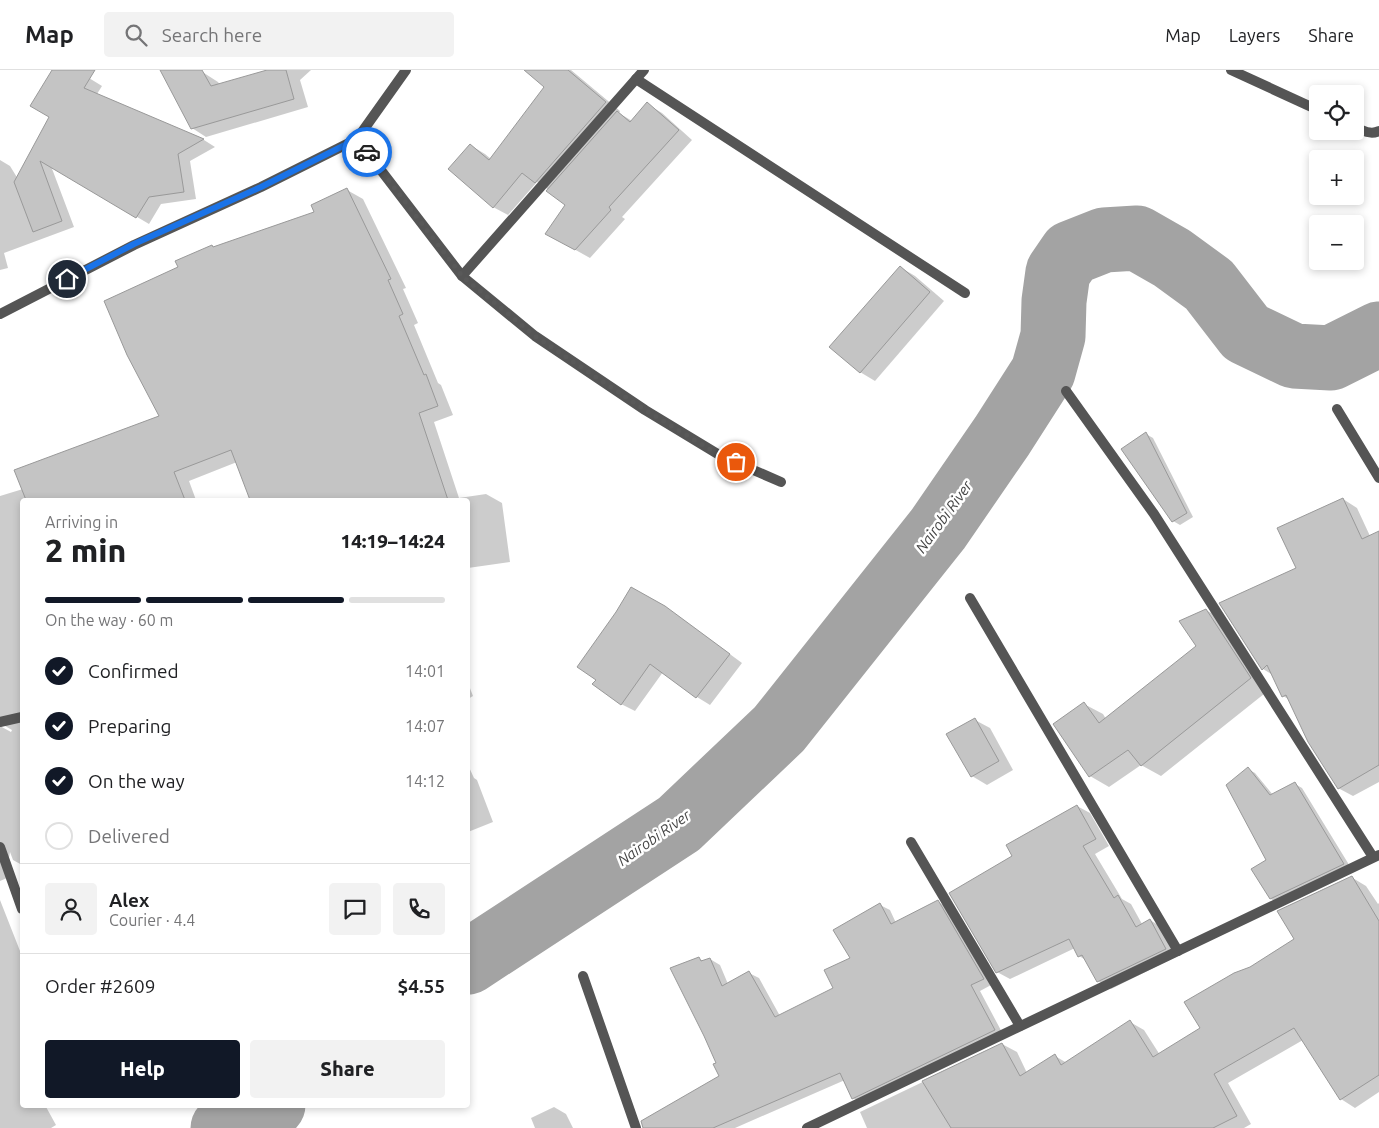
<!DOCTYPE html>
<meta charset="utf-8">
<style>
:root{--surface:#fff;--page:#f2f2f2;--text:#202124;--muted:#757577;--line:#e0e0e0;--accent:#111827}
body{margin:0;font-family:Ubuntu,sans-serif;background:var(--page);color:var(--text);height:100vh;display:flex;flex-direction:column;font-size:19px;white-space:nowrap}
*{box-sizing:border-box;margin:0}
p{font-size:16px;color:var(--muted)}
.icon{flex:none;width:28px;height:28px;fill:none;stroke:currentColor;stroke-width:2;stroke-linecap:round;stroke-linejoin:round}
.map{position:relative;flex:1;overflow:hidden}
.drawer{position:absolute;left:20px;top:428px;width:450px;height:610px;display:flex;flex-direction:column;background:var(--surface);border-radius:5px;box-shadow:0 2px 8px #0003}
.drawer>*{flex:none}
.fabs{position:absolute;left:1309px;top:15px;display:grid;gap:10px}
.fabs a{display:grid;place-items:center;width:55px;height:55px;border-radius:5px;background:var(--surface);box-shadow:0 2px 8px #0003;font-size:25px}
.pin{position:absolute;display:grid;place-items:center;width:42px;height:42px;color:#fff;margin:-21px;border:2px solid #fff;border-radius:50%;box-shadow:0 1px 5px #0007}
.courier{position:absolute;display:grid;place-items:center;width:50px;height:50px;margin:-25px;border:4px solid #1a73e8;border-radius:50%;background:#fff;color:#222;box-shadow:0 1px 6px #0007}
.summary em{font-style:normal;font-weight:800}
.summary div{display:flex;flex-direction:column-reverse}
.summary{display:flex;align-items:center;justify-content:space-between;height:85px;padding:0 25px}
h1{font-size:32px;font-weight:800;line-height:38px}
.bar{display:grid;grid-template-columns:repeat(4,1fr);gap:8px 5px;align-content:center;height:60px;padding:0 25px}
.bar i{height:6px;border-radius:4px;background:var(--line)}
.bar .current{background:var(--accent)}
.bar p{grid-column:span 4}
.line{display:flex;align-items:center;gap:12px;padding:0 25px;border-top:1px solid var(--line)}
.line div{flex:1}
.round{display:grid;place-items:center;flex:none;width:52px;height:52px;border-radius:5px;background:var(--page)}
ol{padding:0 25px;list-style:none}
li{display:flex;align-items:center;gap:15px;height:55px}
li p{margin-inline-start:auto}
li .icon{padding:5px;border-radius:50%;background:var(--accent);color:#fff;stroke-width:4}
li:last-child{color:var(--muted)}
li i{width:28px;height:28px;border:2px solid var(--line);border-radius:50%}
.cta{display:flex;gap:10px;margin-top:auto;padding:10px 25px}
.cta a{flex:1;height:58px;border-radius:5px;background:var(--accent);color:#fff;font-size:20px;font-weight:800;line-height:58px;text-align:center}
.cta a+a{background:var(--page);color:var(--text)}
header{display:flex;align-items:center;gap:30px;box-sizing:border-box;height:70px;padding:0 25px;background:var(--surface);border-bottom:1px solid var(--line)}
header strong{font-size:24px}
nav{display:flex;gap:28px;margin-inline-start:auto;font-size:18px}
.search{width:350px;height:45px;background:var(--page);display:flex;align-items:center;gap:12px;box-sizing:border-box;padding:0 18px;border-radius:5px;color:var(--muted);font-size:19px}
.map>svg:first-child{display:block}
.shadow{fill:#0003}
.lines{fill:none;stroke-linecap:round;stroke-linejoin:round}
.river{stroke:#a3a3a3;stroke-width:65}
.building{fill:#c4c4c4;stroke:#999}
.minor{stroke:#555;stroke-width:10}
.tertiary{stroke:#555;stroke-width:10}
.done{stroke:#595959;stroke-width:5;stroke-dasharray:0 9}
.route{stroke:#1a73e8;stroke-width:6}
.labels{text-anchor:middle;stroke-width:5;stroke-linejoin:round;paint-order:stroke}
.water-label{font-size:15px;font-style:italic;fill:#444;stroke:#fff}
</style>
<header>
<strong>Map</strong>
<div class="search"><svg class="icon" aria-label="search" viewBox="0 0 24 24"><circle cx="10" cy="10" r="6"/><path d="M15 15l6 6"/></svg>Search here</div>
<nav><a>Map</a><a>Layers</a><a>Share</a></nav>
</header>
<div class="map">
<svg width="1379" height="1058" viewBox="0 0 1379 1058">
<rect width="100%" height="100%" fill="#fff"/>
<g class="shadow">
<path d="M53,0H76L102,16L97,24L204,70L215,77L190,91L196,129L161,134L149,154L51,96L74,157L4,183L8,198L0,200V90L10,96L18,109L50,47Z"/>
<path d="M272,0H311L300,10L308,37L206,67L192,58L204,3L218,12L220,15Z"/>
<path d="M526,0H571L620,41L619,43L632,51L647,34L662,43L692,70L622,147L625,149L590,188L547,164L567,135L549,120L537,112L508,145L493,137L470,75L485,84L491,89L546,17Z"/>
<path d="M347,120L363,129L406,218L403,219L418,253L414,255L438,313L441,315L453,345L434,352L459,428L486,424L502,433L510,492L468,498V430H251L237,392L189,411L196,430H22V795L13,790L10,782L9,788L14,805L0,811V656L11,662L12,660L0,653V426L23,419L160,347L179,197L212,176L215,178L316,142Z"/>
<path d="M900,197L915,206L944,231L875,311L860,302Z"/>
<path d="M1146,364L1153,368L1193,447L1180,455L1173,451Z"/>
<path d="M1343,429L1357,438L1370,466L1379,462V712L1353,726L1338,718L1290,630L1283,626L1273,605L1263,599L1298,499Z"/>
<path d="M631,518L678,546L742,593L710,635L697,627L663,602L635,641L621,634L597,609L617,543Z"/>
<path d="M1206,540L1225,551L1269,620L1161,706L1141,695L1109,717L1090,706L1084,634L1103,644L1106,649L1198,576Z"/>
<path d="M468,613L473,626L468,629Z"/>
<path d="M975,650L990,658L1013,700L987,715L972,706Z"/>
<path d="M468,695L474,708L477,710L493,752L468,762Z"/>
<path d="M1248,699L1255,703L1273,725L1295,714L1302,718L1351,798L1278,833L1271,829L1267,791Z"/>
<path d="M1077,736L1090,743L1109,776L1095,784L1122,829L1131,834L1142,854L1150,850L1163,858L1178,886L1111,919L1098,911L1086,890L1079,886L1075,878L1010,909L997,902L1014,787Z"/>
<path d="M1351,807L1366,816L1378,834L1379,833V1022L1355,1038L1341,1029L1303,970L1228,1013L1251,1054L1244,1058H867L860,1042L1002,974L1017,982L1027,1003L1055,986L1067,993L1130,952L1144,960L1160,985L1202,958L1250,898L1295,869Z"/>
<path d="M0,830L22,886V1035H45L56,1055L51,1058H0Z"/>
<path d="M938,832L947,837L993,914L980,921L1004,966L863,1034L853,1028L845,1010L735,1058H647L720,1006L699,889L704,891L710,889L720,895L728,914L749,903L759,908L780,946L835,918L880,835L890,840L896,853Z"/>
<path d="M554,1037L566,1044L573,1058H535L531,1048Z"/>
</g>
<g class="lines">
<g class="river">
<path d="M468,892L679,754L779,659L938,459L1002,366L1043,302L1053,266L1054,231L1058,202L1071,183L1104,170L1137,168L1172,188L1209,215L1246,263L1294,286L1331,288L1379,264"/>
<path d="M223,1058L273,1035"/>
</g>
</g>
<g class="building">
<path d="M52,0H95L84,18L204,69L178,84L184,122L149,127L136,148L40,91L62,151L33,162L14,112L49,47L30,36Z"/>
<path d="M160,0H202L211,16L267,0H286L294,29L191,59Z"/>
<path d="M524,0H568L606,32L535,113L522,103L493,138L448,99L470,74L489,90L544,17Z"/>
<path d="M647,32L679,60L609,137L611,140L575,180L545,164L565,135L546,121L617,41L630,52Z"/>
<path d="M347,118L391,209L388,210L403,244L399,246L424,305L426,304L438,336L419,343L448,430H250L231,380L174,402L185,430H26L14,400L159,346L127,285L104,231L178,197L175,191L212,175L213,177L314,142L311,135Z"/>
<path d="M900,196L930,222L860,303L829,277Z"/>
<path d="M1146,362L1187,443L1172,452L1121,379Z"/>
<path d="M1343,428L1362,469L1379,461V695L1338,719L1308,672L1286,625L1282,627L1267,595L1262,600L1219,533L1296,498L1277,458Z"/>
<path d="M631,517L665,536L730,584L696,628L650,594L621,635L592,614L596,610L577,597L616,542Z"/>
<path d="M1206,539L1251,608L1141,696L1128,680L1089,707L1053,654L1084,632L1099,653L1196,576L1179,551Z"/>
<path d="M975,648L999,691L971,707L946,664Z"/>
<path d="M1248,697L1270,725L1295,712L1344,794L1270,829L1251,799L1266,790L1226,715Z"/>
<path d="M1077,735L1096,769L1083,776L1114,828L1118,825L1136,857L1150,849L1166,879L1097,912L1082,885L1078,887L1069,869L996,903L949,823L1012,786L1006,775Z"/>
<path d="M1352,806L1379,851V1005L1340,1030L1294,958L1214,1004L1237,1046L1213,1058H951L922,1011L1002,973L1020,1006L1055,984L1061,995L1130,950L1153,987L1200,958L1184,932L1234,903L1250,897L1294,869L1277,841Z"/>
<path d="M938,830L984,909L971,915L995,960L852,1029L840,1003L713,1058H643L641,1051L719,1006L713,994L716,993L704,966L670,898L699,887L701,891L710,888L722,916L749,901L775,947L833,918L824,900L850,888L833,860L880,833L891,854Z"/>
</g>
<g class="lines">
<g class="minor">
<path d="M1231,0L1318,40"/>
<path d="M636,9L965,223"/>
<path d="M1355,57C1363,61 1371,65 1379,61"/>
<path d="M357,69L462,206L535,266L645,340L721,386L781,412"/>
<path d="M462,206L644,0"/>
<path d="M1066,321L1154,444L1373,787"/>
<path d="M1337,339L1379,408"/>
<path d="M970,528L1178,881"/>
<path d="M0,652L22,647"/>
<path d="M911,772L1020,956"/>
<path d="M0,777L22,839"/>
<path d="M583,906L636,1058"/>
<path d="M807,1058L1379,785"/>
</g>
<path class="tertiary" d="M0,244L134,175L261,117L357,69L406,0"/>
</g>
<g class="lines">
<path class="done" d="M367,82L462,206L535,266L645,340L721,386L736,392"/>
<path class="route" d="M67,209L134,174L261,117L357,69L367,82"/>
</g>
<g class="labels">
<g class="water-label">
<text transform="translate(944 447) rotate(-54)" y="5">Nairobi River</text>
<text transform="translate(654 768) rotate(-35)" y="5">Nairobi River</text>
</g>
</g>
</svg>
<div class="fabs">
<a><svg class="icon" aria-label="locate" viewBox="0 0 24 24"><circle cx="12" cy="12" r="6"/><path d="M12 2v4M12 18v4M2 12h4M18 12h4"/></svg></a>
<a>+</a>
<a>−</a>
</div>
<div class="pin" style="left:736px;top:392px;background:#ea580c"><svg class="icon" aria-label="bag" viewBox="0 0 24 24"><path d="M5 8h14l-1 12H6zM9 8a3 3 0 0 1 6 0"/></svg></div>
<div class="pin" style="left:67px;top:209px;background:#1f2937"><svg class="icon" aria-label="home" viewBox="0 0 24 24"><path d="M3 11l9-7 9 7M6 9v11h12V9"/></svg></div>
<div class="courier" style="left:367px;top:82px"><svg class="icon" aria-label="car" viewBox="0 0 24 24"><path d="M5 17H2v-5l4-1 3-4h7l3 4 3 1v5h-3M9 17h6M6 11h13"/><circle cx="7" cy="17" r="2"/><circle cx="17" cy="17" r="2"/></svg></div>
<section class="drawer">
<div class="summary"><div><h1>2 min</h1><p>Arriving in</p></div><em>14:19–14:24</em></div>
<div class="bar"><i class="current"></i><i class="current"></i><i class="current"></i><i></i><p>On the way · 60 m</p></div>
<ol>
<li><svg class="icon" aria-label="check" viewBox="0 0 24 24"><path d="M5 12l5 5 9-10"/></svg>Confirmed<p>14:01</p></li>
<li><svg class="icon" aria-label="check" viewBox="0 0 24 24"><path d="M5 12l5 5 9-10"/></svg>Preparing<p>14:07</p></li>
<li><svg class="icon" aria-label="check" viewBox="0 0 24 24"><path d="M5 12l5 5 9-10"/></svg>On the way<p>14:12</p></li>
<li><i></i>Delivered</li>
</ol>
<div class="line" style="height:90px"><a class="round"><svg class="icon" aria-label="person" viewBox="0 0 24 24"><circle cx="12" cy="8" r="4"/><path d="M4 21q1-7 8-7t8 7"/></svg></a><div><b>Alex</b><p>Courier · 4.4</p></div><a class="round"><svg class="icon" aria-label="chat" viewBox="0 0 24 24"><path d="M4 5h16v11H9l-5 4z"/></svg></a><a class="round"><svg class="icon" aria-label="phone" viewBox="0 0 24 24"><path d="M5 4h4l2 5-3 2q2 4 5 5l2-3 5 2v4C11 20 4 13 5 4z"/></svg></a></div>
<div class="line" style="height:65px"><div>Order #2609</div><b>$4.55</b></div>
<div class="cta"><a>Help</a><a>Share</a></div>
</section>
</div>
